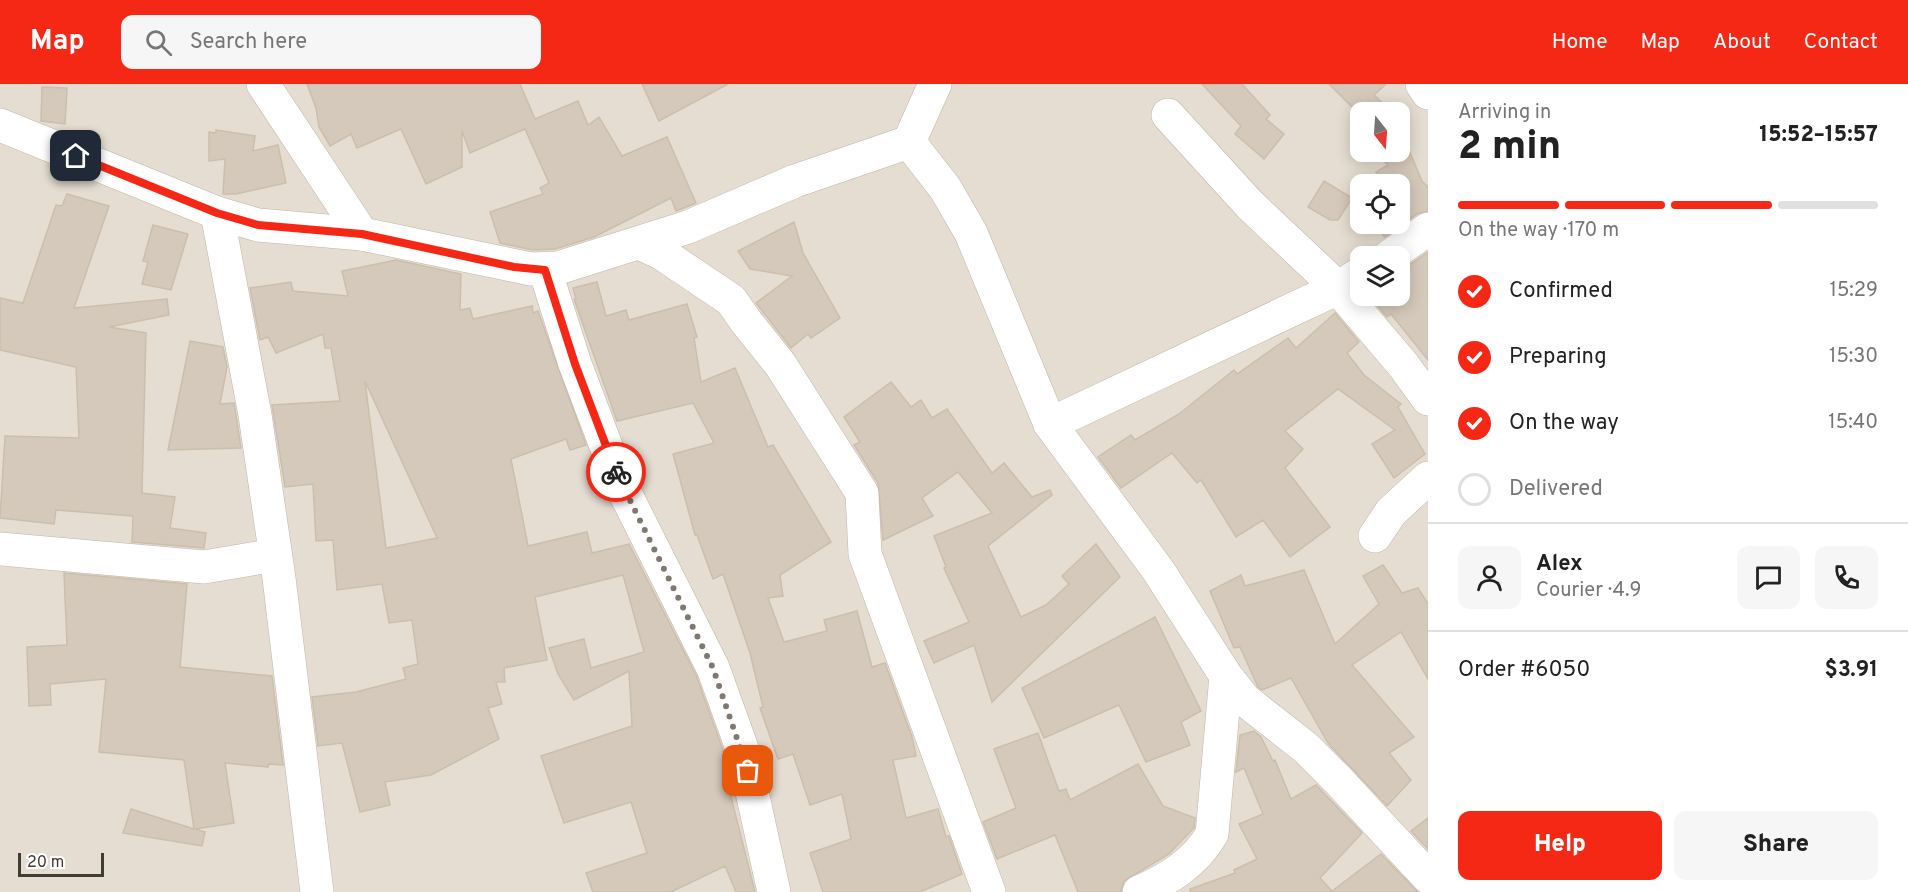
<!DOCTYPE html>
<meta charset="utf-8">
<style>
:root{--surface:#fff;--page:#f6f6f6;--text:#222;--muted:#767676;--line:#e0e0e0;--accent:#f52815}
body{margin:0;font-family:Overpass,sans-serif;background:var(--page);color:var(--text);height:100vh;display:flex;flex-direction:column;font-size:22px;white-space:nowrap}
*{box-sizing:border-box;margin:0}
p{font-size:20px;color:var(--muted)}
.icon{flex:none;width:33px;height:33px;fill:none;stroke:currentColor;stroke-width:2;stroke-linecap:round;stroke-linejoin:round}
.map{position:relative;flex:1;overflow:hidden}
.side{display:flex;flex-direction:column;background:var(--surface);width:480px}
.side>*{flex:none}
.needle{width:39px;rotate:163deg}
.controls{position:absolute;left:1350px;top:18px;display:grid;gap:12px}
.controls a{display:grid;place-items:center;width:60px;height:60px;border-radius:12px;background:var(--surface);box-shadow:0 3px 15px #0003;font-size:30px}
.scale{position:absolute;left:18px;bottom:15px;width:86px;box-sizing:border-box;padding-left:6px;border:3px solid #423b33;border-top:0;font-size:16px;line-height:21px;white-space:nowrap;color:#423b33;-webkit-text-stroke:4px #fff;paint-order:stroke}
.pin{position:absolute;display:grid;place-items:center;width:51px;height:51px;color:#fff;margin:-26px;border-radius:12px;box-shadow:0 3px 9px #0006}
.courier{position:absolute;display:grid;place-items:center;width:60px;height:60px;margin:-30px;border:4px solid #f52815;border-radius:50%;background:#fff;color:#222;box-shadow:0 2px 8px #0007}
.headline em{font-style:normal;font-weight:800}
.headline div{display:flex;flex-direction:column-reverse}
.headline{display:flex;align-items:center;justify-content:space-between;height:102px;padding:0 30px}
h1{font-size:39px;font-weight:800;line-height:45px}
.bar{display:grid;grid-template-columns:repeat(4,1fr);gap:9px 6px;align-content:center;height:72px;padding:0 30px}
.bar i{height:8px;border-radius:4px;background:var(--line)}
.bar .on{background:var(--accent)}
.bar p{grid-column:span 4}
.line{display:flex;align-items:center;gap:15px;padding:0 30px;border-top:2px solid var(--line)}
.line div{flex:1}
.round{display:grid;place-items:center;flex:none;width:63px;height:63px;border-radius:12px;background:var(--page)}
ol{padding:0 30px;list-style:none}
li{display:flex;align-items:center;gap:18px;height:66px}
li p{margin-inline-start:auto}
li .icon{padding:6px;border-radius:50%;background:var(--accent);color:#fff;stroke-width:4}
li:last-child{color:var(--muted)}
li i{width:33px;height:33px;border:3px solid var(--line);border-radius:50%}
.cta{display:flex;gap:12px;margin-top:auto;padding:12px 30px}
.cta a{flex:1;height:69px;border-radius:12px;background:var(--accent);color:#fff;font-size:24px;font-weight:800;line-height:69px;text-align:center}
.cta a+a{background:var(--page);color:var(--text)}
header{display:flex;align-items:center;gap:36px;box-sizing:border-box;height:84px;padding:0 30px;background:var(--accent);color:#fff}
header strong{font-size:28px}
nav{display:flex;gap:33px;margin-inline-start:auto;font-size:21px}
.search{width:420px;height:54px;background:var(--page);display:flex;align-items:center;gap:15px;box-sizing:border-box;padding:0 21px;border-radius:12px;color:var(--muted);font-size:22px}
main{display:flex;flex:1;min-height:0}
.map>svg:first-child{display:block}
.residential{fill:#e5ddd1;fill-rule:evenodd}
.building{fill:#d5c9bb;stroke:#cdbeac;stroke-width:1.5;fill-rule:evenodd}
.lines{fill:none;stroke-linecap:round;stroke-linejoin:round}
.minor-casing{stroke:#bfb5a9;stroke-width:34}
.minor{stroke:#fff;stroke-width:33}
.done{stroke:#7f7970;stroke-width:6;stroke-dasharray:0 10.8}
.route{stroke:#f52815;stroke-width:8}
</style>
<header>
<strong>Map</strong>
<div class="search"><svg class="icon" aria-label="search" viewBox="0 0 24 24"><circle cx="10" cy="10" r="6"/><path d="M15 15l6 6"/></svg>Search here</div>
<nav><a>Home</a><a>Map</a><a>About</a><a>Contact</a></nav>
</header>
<main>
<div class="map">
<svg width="1428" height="808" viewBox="0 0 1428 808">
<rect width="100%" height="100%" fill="#f1ebe2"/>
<path class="residential" d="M0,0H1428V808H0ZM1360,28H1400V68H1360ZM1360,100H1400V140H1360ZM1360,172H1400V212H1360Z"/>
<g class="building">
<path d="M307,0H520L535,35L578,17L588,41L599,33L622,72L667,53L696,119L676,127L671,114L594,153L555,165L533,166L500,159L490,128L543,110L540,104L549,99L525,45L470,69L462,47V83L426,100L401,45L357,64L351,50L330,62L319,43L316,24Z"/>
<path d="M642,0H728L659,37Z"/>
<path d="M1202,0H1242L1270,31L1266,35L1284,50L1264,75L1235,50L1241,42Z"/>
<path d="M1329,0H1386L1374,11L1392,28H1360V31Z"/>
<path d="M42,3L67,4L65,40L41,37Z"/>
<path d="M1400,45L1422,97L1428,103V127L1417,130L1385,153L1381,149L1393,140H1400V100H1388L1376,88L1388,81L1374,68H1400Z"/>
<path d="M216,46L255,52L253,67L278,61L286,99L236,110H223L225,75L209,77V48L216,49Z"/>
<path d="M1324,97L1352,114L1338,136H1330L1308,123Z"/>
<path d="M67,110L109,122L74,224L167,215L169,231L109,243L146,249L142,409L175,413L170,444L206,449L204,464L132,458L133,432L56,426L54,440L0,434L5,352L79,354L76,283L0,266V214L23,219L56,121L62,122Z"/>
<path d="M794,138L803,169L840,234L811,254L808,250L791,264L756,219L792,192L750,185L738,167Z"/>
<path d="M153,141L188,150L171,206L142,200L148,178L143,177Z"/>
<path d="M1428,168V276L1391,230L1387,233L1373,216L1376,212H1400V193L1408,182Z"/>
<path d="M396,176L461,190L460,226L470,224L473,235L532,222L533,229L538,227L586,361L570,366L566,355L511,375L528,462L587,448L592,469L629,460L696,591L725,672L730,696L727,697L755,808H736L725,782L671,808H593L586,789L647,769L631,718L564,739L541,672L632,642L629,587L574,616L558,590L549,564L584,555L591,584L644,568L623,491L535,513L547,576L504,584L505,598H496L502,620L488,624L499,655L431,691L385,698L390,721L360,728L342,659L318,662L312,613L356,608L406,595L403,584L418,580L412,536L389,539L382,500L337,506L333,456L316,457L313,400L285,403L272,321L340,317L331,264H325L323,250L276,269L268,253L260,256L250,204L291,198L293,207L348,212L342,187ZM365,297L437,454L386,464Z"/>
<path d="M597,198L606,232L626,226L629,236L687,220L697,253L694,254L701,298L735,284L768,363L773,361L831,458L780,491L783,512L768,514L784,558L827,547L824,536L857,527L872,583L885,579L912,653L916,672L893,676L906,734L938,725L946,753L949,752L962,790L920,808H823L810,769L851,755L842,710L810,721L793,670L778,675L760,624L763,623L750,569L723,490L713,495L697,451H695L673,370L714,359L693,319L617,337L574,215H576L573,204Z"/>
<path d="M1335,229L1359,258L1347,269L1364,291L1401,320L1398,323L1425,370L1394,394L1372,360L1395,346L1338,305L1285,347L1303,365L1285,384L1330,443L1290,473L1263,436L1236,453L1201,396L1197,399L1172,369L1121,404L1098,373L1131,351L1135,356L1179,330L1234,286L1237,290L1288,254L1296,264Z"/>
<path d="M190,257L223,263L227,283L220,320L234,319L241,364L168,366Z"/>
<path d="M891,298L911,323L921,316L932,334L947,325L992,389L1004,379L1032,413L1050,406L1052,411L988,462L1021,533L1046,521L1069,500L1062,492L1096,460L1120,493L992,618L974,561L934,579L924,557L969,538L944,484L946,483L934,452L992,429L958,388L922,414L933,432L883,456L878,399L854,361L860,358L844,333Z"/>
<path d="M1383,481L1402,509L1418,504L1428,520V595L1401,548L1352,581L1414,653L1389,669L1411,696L1387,722L1328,659L1291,594L1262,606L1258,603L1240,563L1234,564L1210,507L1241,491L1245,502L1304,486L1335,560L1379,520L1363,492Z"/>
<path d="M64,489L187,500L180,583L272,592L283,681L269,680L268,683L225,679L234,739L195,745L205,748L202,762L123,749L131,725L194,745L184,676L99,668L106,595L50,600L51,621L29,622L27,563L67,561Z"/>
<path d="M1155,533L1201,627L1181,638L1190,661L1146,678L1119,621L1044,654L1022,604Z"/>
<path d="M1254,647L1261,653L1273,677L1275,676L1291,715L1316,701L1362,749L1320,794L1332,807L1381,770L1418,808H1190V805L1235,789L1234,786L1257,775L1239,740L1263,730L1244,684L1236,688L1240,651Z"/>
<path d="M1038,649L1059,707L1066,705L1070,716L1138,680L1163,722L1195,734L1194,744L1169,770L1124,797L1121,808H1078L1055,751L997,775L983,738L1016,724L994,665Z"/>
<path d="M1428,734V765L1411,747Z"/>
</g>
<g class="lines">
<g class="minor-casing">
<g id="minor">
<path d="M263,0L362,150"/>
<path d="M1422,0L1428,9"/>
<path d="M1168,31L1250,121L1338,204L1404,282L1428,315"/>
<path d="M0,41L217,129L258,141L362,150L531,185L558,184L688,143L795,97L909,58L935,0"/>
<path d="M909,58L945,104L971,149L1050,340L1158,486L1226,592L1245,616L1306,664L1338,696L1428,793"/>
<path d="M217,129L255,331L279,494L317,808"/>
<path d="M639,159L661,169L731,216L747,239L780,280L862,409L865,470L989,808"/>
<path d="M1390,172L1428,145"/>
<path d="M545,186L575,280L620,399L713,584L743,667L774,808"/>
<path d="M1050,340L1338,204L1360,190"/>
<path d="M1375,452L1391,428L1428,394"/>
<path d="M0,465L204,483L275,471"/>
<path d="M1139,808C1169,795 1195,779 1212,750L1226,592"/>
</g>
</g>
<use href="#minor" class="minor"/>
</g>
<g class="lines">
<path class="done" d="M616,388L713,584L748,687"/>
<path class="route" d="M76,72L217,129L258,141L362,150L514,183L545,186L575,280L616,388"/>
</g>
</svg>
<div class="controls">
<a><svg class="needle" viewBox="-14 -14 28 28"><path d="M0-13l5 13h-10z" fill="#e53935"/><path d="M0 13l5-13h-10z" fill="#767676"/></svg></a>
<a><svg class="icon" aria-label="locate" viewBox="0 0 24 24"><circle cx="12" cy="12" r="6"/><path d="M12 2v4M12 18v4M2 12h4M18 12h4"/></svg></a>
<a><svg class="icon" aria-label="layers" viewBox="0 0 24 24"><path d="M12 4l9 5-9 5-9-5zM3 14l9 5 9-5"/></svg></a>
</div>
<div class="scale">20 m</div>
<div class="pin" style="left:748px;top:687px;background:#ea580c"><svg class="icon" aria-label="bag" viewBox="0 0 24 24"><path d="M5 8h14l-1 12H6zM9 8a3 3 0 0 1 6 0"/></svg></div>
<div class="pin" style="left:76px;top:72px;background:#1f2937"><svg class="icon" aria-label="home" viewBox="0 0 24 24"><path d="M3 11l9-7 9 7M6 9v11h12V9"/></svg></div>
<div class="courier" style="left:616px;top:388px"><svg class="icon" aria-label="bike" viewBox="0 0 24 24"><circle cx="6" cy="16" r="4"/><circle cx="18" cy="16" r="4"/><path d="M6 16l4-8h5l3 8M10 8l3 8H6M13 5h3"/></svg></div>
</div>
<section class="side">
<div class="headline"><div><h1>2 min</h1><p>Arriving in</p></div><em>15:52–15:57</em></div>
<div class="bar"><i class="on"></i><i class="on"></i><i class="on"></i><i></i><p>On the way · 170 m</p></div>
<ol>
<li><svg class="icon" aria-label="check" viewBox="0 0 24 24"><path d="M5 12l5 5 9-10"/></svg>Confirmed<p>15:29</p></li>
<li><svg class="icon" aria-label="check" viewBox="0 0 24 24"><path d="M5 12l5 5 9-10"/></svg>Preparing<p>15:30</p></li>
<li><svg class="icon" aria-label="check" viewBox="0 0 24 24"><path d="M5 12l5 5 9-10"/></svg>On the way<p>15:40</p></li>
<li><i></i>Delivered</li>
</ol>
<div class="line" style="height:108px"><a class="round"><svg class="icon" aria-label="person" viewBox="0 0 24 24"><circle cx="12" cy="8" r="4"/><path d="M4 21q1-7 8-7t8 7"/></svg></a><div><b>Alex</b><p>Courier · 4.9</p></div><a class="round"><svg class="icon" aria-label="chat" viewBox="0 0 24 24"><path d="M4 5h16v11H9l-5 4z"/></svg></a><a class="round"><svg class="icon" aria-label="phone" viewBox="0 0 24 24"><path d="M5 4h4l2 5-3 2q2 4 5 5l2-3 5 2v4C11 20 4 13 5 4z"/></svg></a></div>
<div class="line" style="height:78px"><div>Order #6050</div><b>$3.91</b></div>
<div class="cta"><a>Help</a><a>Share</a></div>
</section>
</main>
